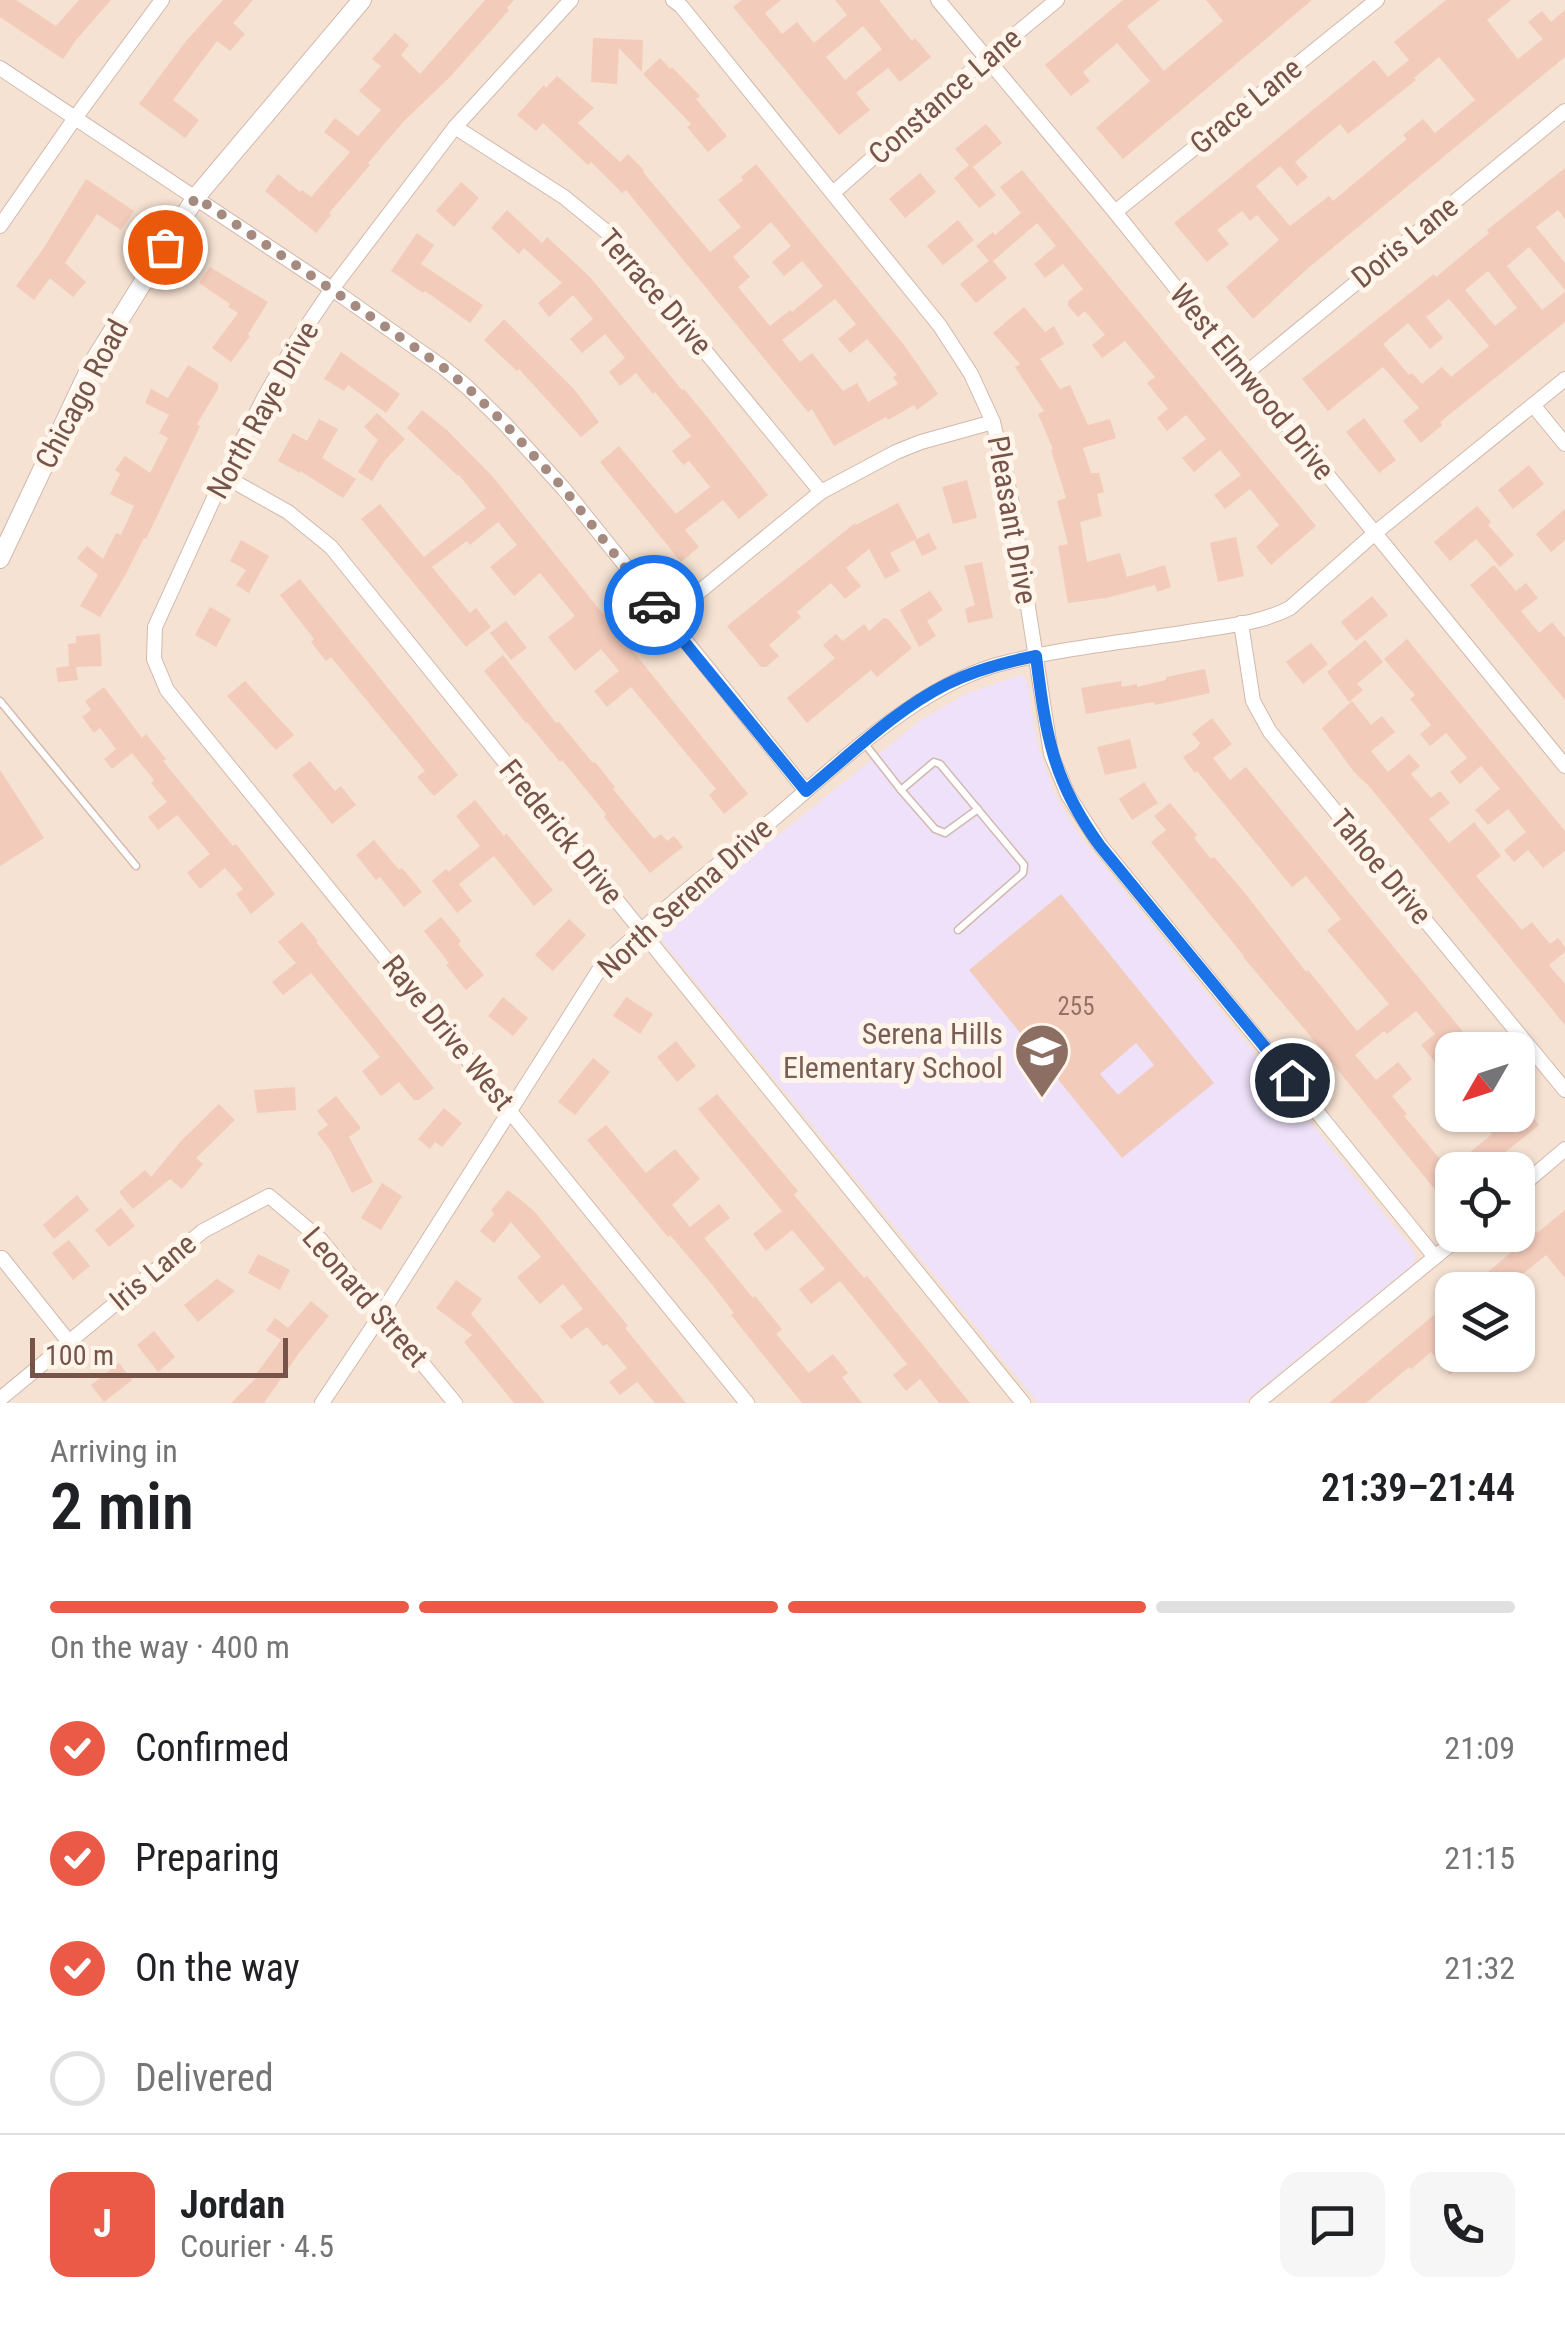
<!DOCTYPE html>
<meta charset="utf-8">
<style>
:root{--surface:#fff;--page:#f6f6f6;--text:#202124;--muted:#757577;--line:#e0e0e0;--accent:#ea5a46}
body{margin:0;font-family:"Roboto Condensed",sans-serif;background:var(--page);color:var(--text);height:100vh;display:flex;flex-direction:column;font-size:38px;white-space:nowrap}
*{box-sizing:border-box;margin:0}
p{font-size:32px;color:var(--muted)}
.icon{flex:none;width:55px;height:55px;fill:none;stroke:currentColor;stroke-width:2;stroke-linecap:round;stroke-linejoin:round}
.map{position:relative;height:1403px;overflow:hidden}
.sheet{display:flex;flex-direction:column;background:var(--surface);flex:1}
.sheet>*{flex:none}
.needle{width:65px;rotate:231deg}
.controls{position:absolute;left:1435px;top:1032px;display:grid;gap:20px}
.controls a{display:grid;place-items:center;width:100px;height:100px;border-radius:20px;background:var(--surface);box-shadow:0 2px 8px #0004;font-size:50px}
.scale{position:absolute;left:30px;bottom:25px;width:258px;box-sizing:border-box;padding-left:10px;border:5px solid #765449;border-top:0;font-size:28px;line-height:35px;white-space:nowrap;color:#765449;-webkit-text-stroke:8px #fff5eb;paint-order:stroke}
.pin{position:absolute;display:grid;place-items:center;width:85px;height:85px;color:#fff;margin:-42px;border:5px solid #fff;border-radius:50%;box-shadow:0 2px 10px #0007}
.courier{position:absolute;display:grid;place-items:center;width:100px;height:100px;margin:-50px;border:8px solid #1a73e8;border-radius:50%;background:#fff;color:#222;box-shadow:0 2px 12px #0007}
.head em{font-style:normal;font-weight:600}
.head div{display:flex;flex-direction:column-reverse}
.head{display:flex;align-items:center;justify-content:space-between;height:170px;padding:0 50px}
h1{font-size:65px;font-weight:600;line-height:75px}
.bar{display:grid;grid-template-columns:repeat(4,1fr);gap:15px 10px;align-content:center;height:120px;padding:0 50px}
.bar i{height:12px;border-radius:8px;background:var(--line)}
.bar .current{background:var(--accent)}
.bar p{grid-column:span 4}
.line{display:flex;align-items:center;gap:25px;padding:0 50px;border-top:2px solid var(--line)}
.line div{flex:1}
.round{display:grid;place-items:center;flex:none;width:105px;height:105px;border-radius:20px;background:var(--page)}
ol{padding:0 50px;list-style:none}
li{display:flex;align-items:center;gap:30px;height:110px}
li p{margin-inline-start:auto}
li .icon{padding:10px;border-radius:50%;background:var(--accent);color:#fff;stroke-width:4}
li:last-child{color:var(--muted)}
li i{width:55px;height:55px;border:5px solid var(--line);border-radius:50%}
.map>svg:first-child{display:block}
.residential{fill:#f5e2d2;fill-rule:evenodd}
.education{fill:#eee1f9}
.building{fill:#f3cbbb;fill-rule:evenodd}
.lines{fill:none;stroke-linecap:round;stroke-linejoin:round}
.service-casing{stroke:#d1b9ad;stroke-width:9}
.minor-casing{stroke:#d1b9ad;stroke-width:16}
.tertiary-casing{stroke:#d1b9ad;stroke-width:20}
.service{stroke:#fff;stroke-width:6}
.minor{stroke:#fff;stroke-width:14}
.tertiary{stroke:#fff;stroke-width:18}
.done{stroke:#a58b7f;stroke-width:10;stroke-dasharray:0 18}
.route{stroke:#1a73e8;stroke-width:12}
.labels{text-anchor:middle;stroke-width:10;stroke-linejoin:round;paint-order:stroke}
.number-label{font-size:25px;fill:#957266}
.street-label{font-size:30px;fill:#765449;stroke:#fff5eb}
.education-label{font-size:30px;fill:#785e54;stroke:#fff5eb;text-anchor:end}
</style>
<div class="map">
<svg width="1565" height="1403" viewBox="0 0 1565 1403">
<rect width="100%" height="100%" fill="#fdf1e4"/>
<path class="residential" d="M0,0H1565V1403H0ZM1452,1050H1518V1115H1452ZM1452,1170H1518V1235H1452ZM1452,1290H1518V1355H1452Z"/>
<path class="education" d="M1020,675L1027,681L1038,745L1047,773L1054,792L1079,835L1416,1253V1259L1412,1265L1243,1403H1038L663,942L662,935L668,924L920,721L966,694Z"/>
<g class="building">
<path d="M0,0H16L56,26L79,0H111L76,40L63,59L0,17Z"/>
<path d="M223,0H253L233,23L245,34L230,51L217,41L173,100L199,120L185,138L139,104L186,41Z"/>
<path d="M485,0H514L507,8L509,10L451,76L404,121L368,163L370,165L329,213L331,215L316,233L265,191L278,174L300,192L302,190L311,197L350,152L324,132L335,118L358,136L381,110L359,91L381,66L372,59L395,33L409,45L401,55L420,74Z"/>
<path d="M742,0H781L765,13L782,34L797,22L814,43L847,15L835,0H879L912,41L915,38L931,57L900,82L888,68L856,93L870,110L839,135L733,7ZM863,26L882,49L845,80L826,57Z"/>
<path d="M1123,0H1160L1127,26L1164,71L1223,21L1206,0H1312L1123,159L1096,128L1150,81L1117,43L1083,72L1090,81L1071,96L1045,65Z"/>
<path d="M1446,0H1511L1487,20L1518,59L1543,39L1528,22L1542,11L1551,22L1565,10V57L1307,269L1253,319L1226,287L1279,240L1257,215L1250,221L1242,211L1217,230L1229,244L1207,262L1174,223L1374,60L1388,77L1409,60L1394,42ZM1439,57L1475,100L1435,133L1423,119L1403,135L1407,139L1333,201L1329,196L1290,226L1256,186L1280,166L1297,186L1308,177L1295,162L1340,124L1348,134L1416,80L1414,78Z"/>
<path d="M593,38L643,40L642,72L619,48L617,84L591,82Z"/>
<path d="M660,58L670,69L672,67L700,96L696,99L727,136L708,152L687,127L691,124L643,74Z"/>
<path d="M557,76L594,108L578,123L620,162L628,154L644,170L643,172L710,252L741,227L718,200L743,180L741,177L756,164L904,345L938,394L917,410L914,405L888,420L886,417L834,446L812,409L808,412L626,190L622,193L591,162L588,165L543,123L536,131L517,115L544,85L546,88ZM771,222L791,246L772,262L784,276L802,261L823,286L792,312L790,310L770,326L738,287L750,277L733,257ZM835,299L856,324L838,339L850,353L867,339L897,375L893,377L898,384L868,402L857,383L843,391L812,353L800,362L782,340Z"/>
<path d="M986,124L1002,143L973,167L996,195L979,208L954,178L969,165L955,149Z"/>
<path d="M1565,168V219L1558,210L1536,227L1565,263V290L1529,247L1507,266L1542,310L1565,292V322L1440,422L1442,425L1421,443L1403,421L1419,408L1383,367L1328,411L1302,379L1434,274L1436,277L1489,233L1487,230ZM1488,271L1517,308L1495,326L1465,290ZM1449,299L1489,346L1451,377L1442,367L1422,384L1412,373L1409,375L1383,344L1408,323L1430,349L1443,338L1426,317Z"/>
<path d="M1022,170L1316,526L1271,565L1256,547L1279,525L1250,489L1225,509L1214,495L1241,475L1220,450L1194,472L1182,458L1206,439L1186,415L1167,431L1157,418L1168,409L1147,383L1155,377L1125,341L1102,358L1092,345L1105,335L1085,311L1078,317L1068,306V301L1083,289L1063,264L1045,278L1034,264L1056,246L1037,223L993,261L1007,278L976,303L960,284L989,261L976,246L993,232L995,235L1021,213L1000,187Z"/>
<path d="M920,173L936,192L905,218L889,199Z"/>
<path d="M86,179L134,211L121,230L97,214L65,263L86,282L73,297L50,278L34,300L16,286L43,249Z"/>
<path d="M461,182L479,198L454,227L436,211Z"/>
<path d="M507,210L542,243L547,237L590,277L682,390L684,389L708,418L768,495L739,519L723,500L685,530L699,547L681,562L600,462L619,446L676,514L710,487L689,461L683,465L672,451L691,436L655,392L653,394L636,373L620,386L609,372L625,358L605,334L582,353L570,339L593,319L573,295L549,317L538,303L562,283L524,248L519,254L491,228Z"/>
<path d="M958,220L974,240L943,265L927,246Z"/>
<path d="M417,233L434,245L421,264L483,305L470,323L425,291L423,293L391,271Z"/>
<path d="M210,267L268,302L248,334L250,336L231,362L212,348L238,313L228,307L230,304L199,283Z"/>
<path d="M1024,307L1045,332L1054,326L1064,344L1040,359L1060,389L1070,385L1088,425L1110,419L1116,438L1083,448L1091,473H1099L1104,492L1097,494L1102,516L1080,522L1087,562L1120,553L1127,577L1165,565L1171,587L1157,592L1155,585L1106,598L1068,603L1058,546L1068,544L1057,501L1066,498L1051,450L1053,449L1038,414L1044,411L1015,367L1020,364L993,333Z"/>
<path d="M504,319L574,389L599,422L581,437L519,369L517,371L484,340Z"/>
<path d="M341,352L400,394L386,413L348,385L344,391L324,379Z"/>
<path d="M188,365L218,384V389L197,424L200,426L146,539L144,538L126,574L100,617L80,606L98,575L77,558L87,546L103,559L116,533L121,535L134,506L110,494L120,474L115,470L125,456L150,473L168,438L159,433L169,415L145,403L151,389L168,398Z"/>
<path d="M422,410L448,431L492,476L748,794L724,814L709,795L716,789L631,687L607,707L594,691L619,671L601,649L575,671L560,652L548,637L575,616L540,573L514,596L490,567L517,545L498,522L470,545L467,541L432,567L470,613L476,608L491,627L466,647L361,519L380,504L424,557L486,508L459,475L458,476L407,428Z"/>
<path d="M377,413L405,439L386,459L372,481L358,472L378,440L364,427Z"/>
<path d="M1364,418L1396,460L1379,473L1346,432Z"/>
<path d="M319,419L338,429L322,458L356,479L343,498L300,471V473L278,461L293,433L307,441Z"/>
<path d="M1529,465L1544,484L1513,509L1498,490Z"/>
<path d="M967,480L977,518L953,524L942,487Z"/>
<path d="M898,503L917,538L915,540L929,533L937,549L922,556L914,540L890,553L900,571L885,579L869,549L846,568L861,586L845,599L831,583L797,612L801,617L769,645L779,656L766,667H761L727,626L855,523L856,525Z"/>
<path d="M1477,506L1491,522L1488,525L1514,555L1500,567L1476,539L1450,561L1434,542Z"/>
<path d="M1565,509V540L1551,552L1536,534Z"/>
<path d="M1236,537L1244,576L1218,582L1210,543Z"/>
<path d="M241,540L269,556L249,593L236,585L246,570L230,561Z"/>
<path d="M982,562L993,618L968,623L965,609L975,605L964,566Z"/>
<path d="M1494,565L1516,591L1526,583L1538,598L1521,611L1539,633L1552,622L1565,638V700L1470,585Z"/>
<path d="M300,579L458,775L434,796L417,777L425,771L331,657L326,661L311,642L314,639L280,595Z"/>
<path d="M930,591L943,610L927,621L936,636L919,647L900,610Z"/>
<path d="M1372,596L1388,615L1356,641L1341,622Z"/>
<path d="M210,607L231,619L216,647L195,635Z"/>
<path d="M884,618L888,619L912,648L877,677L871,670L807,723L787,698L835,658L823,645L836,634L843,641L864,624L869,631Z"/>
<path d="M506,621L527,648L511,660L490,633Z"/>
<path d="M100,634L102,666L76,667L78,680L58,682L56,668L69,666L68,644L76,643V636Z"/>
<path d="M1407,639L1565,831V851L1543,868L1528,850L1514,862L1504,850L1526,832L1508,809L1488,825L1475,810L1500,789L1481,766L1460,784L1450,772L1467,758L1446,733L1430,746L1420,734L1431,725L1410,699L1415,695L1384,659Z"/>
<path d="M1365,640L1383,662L1357,684L1363,690L1349,702L1327,672Z"/>
<path d="M1311,643L1328,664L1303,684L1286,662Z"/>
<path d="M503,655L556,723L559,722L593,763L595,762L615,787L613,789L654,839L661,834L667,841L674,836L683,847L650,873L604,817L606,814L562,760L560,762L527,722L526,723L484,671Z"/>
<path d="M1205,669L1210,693L1155,705L1154,702L1086,714L1081,688L1121,681L1122,687L1137,684V687L1166,680V677Z"/>
<path d="M245,681L294,735L276,750L227,696Z"/>
<path d="M104,687L142,738L146,734L166,759L163,761L233,846L236,844L275,894L251,914L236,894L243,889L225,868L200,889L187,873L210,854L177,815L158,830L148,817L167,802L151,783L154,780L132,753L112,769L104,759L116,749L100,728L94,733L82,717L91,710L85,701Z"/>
<path d="M1352,701L1371,725L1382,716L1395,732L1371,751L1388,772L1409,754L1420,766L1411,774L1431,798L1440,791L1450,803L1429,819L1449,843L1474,822L1501,856L1476,876L1522,930L1532,922L1550,944L1558,938L1565,947V952L1549,965L1565,984V1025L1368,785L1354,772L1322,728Z"/>
<path d="M1212,718L1232,744L1213,758L1230,780L1246,767L1478,1050H1452V1083L1421,1045L1435,1034L1416,1011L1387,1034L1384,1031L1355,1055L1376,1080L1398,1062L1412,1079L1392,1096L1407,1114L1404,1116L1449,1170L1492,1134L1477,1115H1505L1508,1119L1518,1115V1111L1524,1106L1539,1125L1483,1170H1449L1452,1174V1196L1445,1202L1307,1032L1243,957L1244,956L1151,842L1166,830L1154,816L1170,803L1197,835L1194,838L1211,859L1214,857L1245,893L1306,972L1308,970L1357,1031L1389,1004L1327,930L1341,919L1306,876L1292,887L1197,771L1195,773L1183,757L1197,748L1200,743L1192,734Z"/>
<path d="M1130,739L1137,768L1105,775L1097,747Z"/>
<path d="M310,761L335,791L341,786L356,805L332,824L292,775Z"/>
<path d="M0,770L44,838L0,866Z"/>
<path d="M1144,782L1158,803L1132,820L1119,799Z"/>
<path d="M475,800L504,836L506,833L553,890L534,906L494,856L459,884L472,901L457,913L432,881L446,869L448,872L480,846L456,816Z"/>
<path d="M374,840L399,870L402,868L422,892L404,907L380,877L376,880L356,855Z"/>
<path d="M1061,894L1214,1083L1122,1158L969,970ZM1136,1043L1154,1065L1118,1095L1100,1074Z"/>
<path d="M441,917L461,941L458,944L484,975L466,990L446,965L449,963L424,931Z"/>
<path d="M569,919L586,935L553,971L535,955Z"/>
<path d="M302,922L318,941L316,942L434,1088L419,1100H414L399,1082L381,1096L362,1071L380,1057L311,973L283,995L272,982L296,963L278,942Z"/>
<path d="M503,997L528,1018L513,1036L488,1016Z"/>
<path d="M626,997L653,1014L640,1034L613,1016Z"/>
<path d="M676,1041L696,1066L677,1082L657,1057Z"/>
<path d="M593,1058L610,1072L575,1115L558,1102Z"/>
<path d="M295,1087L296,1110L257,1113L254,1090Z"/>
<path d="M717,1094L798,1191L794,1195L864,1278L867,1276L970,1403H939L920,1379L906,1391L893,1375L907,1364L840,1281L811,1304L799,1289L825,1269L792,1230L766,1251L753,1234L782,1211L698,1109Z"/>
<path d="M336,1096L361,1128L349,1137L373,1182L352,1193L330,1150L317,1133L328,1125L317,1111Z"/>
<path d="M219,1104L235,1120L196,1158L203,1164L182,1189L170,1179L133,1209L119,1192L145,1170L151,1177L182,1140Z"/>
<path d="M444,1108L462,1123L442,1147L435,1142L430,1149L418,1139Z"/>
<path d="M606,1125L646,1173L675,1149L700,1179L672,1205L690,1227L719,1204L730,1218L704,1238L753,1298L755,1296L782,1329L776,1334L809,1373L833,1354L848,1373L842,1377L862,1403H802L731,1315L734,1313L710,1282L670,1235L668,1237L587,1140Z"/>
<path d="M382,1183L402,1196L381,1230L361,1218Z"/>
<path d="M508,1190L534,1211L628,1326L625,1328L686,1403H655L637,1382L620,1395L609,1382L627,1368L607,1344L603,1346L587,1327L571,1339L560,1326L583,1309L563,1284L540,1304L527,1289L517,1277L541,1257L511,1222L494,1243L480,1231L494,1214L491,1210Z"/>
<path d="M77,1195L89,1210L54,1239L43,1225Z"/>
<path d="M121,1208L135,1226L109,1247L95,1230Z"/>
<path d="M1565,1210V1278L1546,1255L1518,1278L1528,1290H1467L1536,1231L1537,1233Z"/>
<path d="M69,1240L90,1266L73,1280L52,1253Z"/>
<path d="M258,1254L290,1270L280,1290L248,1273Z"/>
<path d="M217,1279L235,1291L198,1322L184,1305Z"/>
<path d="M456,1280L482,1299L471,1314L545,1403H514L464,1342L472,1335L436,1308Z"/>
<path d="M1452,1300V1355H1458L1464,1363L1450,1375L1431,1352L1411,1369L1409,1367L1366,1403H1329Z"/>
<path d="M311,1301L329,1316L299,1353L264,1403H231L259,1375L257,1373L281,1340L266,1330L275,1318L288,1328Z"/>
<path d="M154,1331L175,1357L158,1372L137,1345Z"/>
<path d="M119,1363L132,1380L104,1402L91,1385Z"/>
</g>
<g class="lines">
<g class="service-casing">
<g id="service">
<path d="M0,701L136,866"/>
<path d="M865,744L901,790"/>
<path d="M958,930L1023,873L1024,865L940,764L934,762L901,790L935,829L945,833L978,809"/>
</g>
</g>
<g class="minor-casing">
<g id="minor">
<path d="M571,0L455,127L332,289L294,345L265,396L224,476L155,627L154,659L167,690L747,1403"/>
<path d="M673,0L681,6L940,326L971,374L993,422L1011,498L1051,754L1068,795L1100,845L1435,1257"/>
<path d="M938,0L1115,212L1245,374L1565,766"/>
<path d="M0,68L332,289L444,368L467,387L504,423L564,489L806,791"/>
<path d="M455,127L564,197L608,233L821,492"/>
<path d="M833,193L970,72L1057,0"/>
<path d="M1115,212L1377,0"/>
<path d="M0,226L75,118L162,0"/>
<path d="M1245,374L1565,111"/>
<path d="M1533,405L1565,444"/>
<path d="M224,476L288,512L331,547L1023,1403"/>
<path d="M666,619L821,492L896,452L921,442L993,422"/>
<path d="M1241,623L1253,701L1270,732L1565,1090"/>
<path d="M1518,1189L1565,1149"/>
<path d="M2,1258L69,1342"/>
<path d="M0,1399L203,1231L269,1196L320,1239L455,1403"/>
<path d="M322,1403L382,1313L599,970C653,917 712,869 771,821C839,764 920,682 1008,662C1069,647 1133,641 1195,631C1226,626 1262,623 1290,608L1375,533L1565,379"/>
<path d="M1257,1403L1462,1235"/>
</g>
</g>
<g class="tertiary-casing">
<path id="tertiary" d="M0,559L91,366L196,197L362,0"/>
</g>
<use href="#service" class="service"/>
<use href="#minor" class="minor"/>
<use href="#tertiary" class="tertiary"/>
</g>
<g class="lines">
<path class="done" d="M165,247L196,197L360,309L444,368L467,387L504,423L564,489L654,605"/>
<path class="route" d="M654,605L806,791C851,754 895,710 947,684C975,670 1005,662 1036,656C1046,735 1052,780 1100,846L1292,1080"/>
</g>
<defs>
<g id="school-pin" transform="scale(2.875)"><path d="M0 17L-7.5 6A9.5 9.5 0 1 1 7.5 6Z" fill="#8d6e63" stroke="#fff5eb"/><path d="M0-5L7-2L0 1L-7-2ZM-4 1L0 2.5L4 1V4Q0 6-4 4Z" fill="#fff"/></g>
</defs>
<g fill-rule="evenodd">
<use href="#school-pin" x="1042" y="1051"/>
</g>
<g class="labels">
<g class="number-label">
<text x="1076" y="1015">255</text>
</g>
<g class="street-label">
<text transform="translate(945 96) rotate(-41)" y="10">Constance Lane</text>
<text transform="translate(1246 106) rotate(-39)" y="10">Grace Lane</text>
<text transform="translate(1405 242) rotate(-39)" y="10">Doris Lane</text>
<text transform="translate(655 292) rotate(49)" y="10">Terrace Drive</text>
<text transform="translate(1252 382) rotate(51)" y="10">West Elmwood Drive</text>
<text transform="translate(82 394) rotate(-62)" y="10">Chicago Road</text>
<text transform="translate(263 410) rotate(-61)" y="10">North Raye Drive</text>
<text transform="translate(1012 520) rotate(80)" y="10">Pleasant Drive</text>
<text transform="translate(561 832) rotate(51)" y="10">Frederick Drive</text>
<text transform="translate(1381 867) rotate(50)" y="10">Tahoe Drive</text>
<text transform="translate(685 898) rotate(-42)" y="10">North Serena Drive</text>
<text transform="translate(448 1033) rotate(51)" y="10">Raye Drive West</text>
<text transform="translate(153 1272) rotate(-40)" y="10">Iris Lane</text>
<text transform="translate(365 1297) rotate(49)" y="10">Leonard Street</text>
</g>
<g class="education-label">
<text x="1003" y="1044">Serena Hills<tspan x="1003" dy="34">Elementary School</tspan></text>
</g>
</g>
</svg>
<div class="controls">
<a><svg class="needle" viewBox="-14 -14 28 28"><path d="M0-13l5 13h-10z" fill="#e53935"/><path d="M0 13l5-13h-10z" fill="#757577"/></svg></a>
<a><svg class="icon" aria-label="locate" viewBox="0 0 24 24"><circle cx="12" cy="12" r="6"/><path d="M12 2v4M12 18v4M2 12h4M18 12h4"/></svg></a>
<a><svg class="icon" aria-label="layers" viewBox="0 0 24 24"><path d="M12 4l9 5-9 5-9-5zM3 14l9 5 9-5"/></svg></a>
</div>
<div class="scale">100 m</div>
<div class="pin" style="left:165px;top:247px;background:#ea580c"><svg class="icon" aria-label="bag" viewBox="0 0 24 24"><path d="M5 8h14l-1 12H6zM9 8a3 3 0 0 1 6 0"/></svg></div>
<div class="pin" style="left:1292px;top:1080px;background:#1f2937"><svg class="icon" aria-label="home" viewBox="0 0 24 24"><path d="M3 11l9-7 9 7M6 9v11h12V9"/></svg></div>
<div class="courier" style="left:654px;top:605px"><svg class="icon" aria-label="car" viewBox="0 0 24 24"><path d="M5 17H2v-5l4-1 3-4h7l3 4 3 1v5h-3M9 17h6M6 11h13"/><circle cx="7" cy="17" r="2"/><circle cx="17" cy="17" r="2"/></svg></div>
</div>
<section class="sheet">
<div class="head"><div><h1>2 min</h1><p>Arriving in</p></div><em>21:39–21:44</em></div>
<div class="bar"><i class="current"></i><i class="current"></i><i class="current"></i><i></i><p>On the way · 400 m</p></div>
<ol>
<li><svg class="icon" aria-label="check" viewBox="0 0 24 24"><path d="M5 12l5 5 9-10"/></svg>Confirmed<p>21:09</p></li>
<li><svg class="icon" aria-label="check" viewBox="0 0 24 24"><path d="M5 12l5 5 9-10"/></svg>Preparing<p>21:15</p></li>
<li><svg class="icon" aria-label="check" viewBox="0 0 24 24"><path d="M5 12l5 5 9-10"/></svg>On the way<p>21:32</p></li>
<li><i></i>Delivered</li>
</ol>
<div class="line" style="height:180px"><b class="round" style="background:var(--accent);color:#fff">J</b><div><b>Jordan</b><p>Courier · 4.5</p></div><a class="round"><svg class="icon" aria-label="chat" viewBox="0 0 24 24"><path d="M4 5h16v11H9l-5 4z"/></svg></a><a class="round"><svg class="icon" aria-label="phone" viewBox="0 0 24 24"><path d="M5 4h4l2 5-3 2q2 4 5 5l2-3 5 2v4C11 20 4 13 5 4z"/></svg></a></div>
</section>
